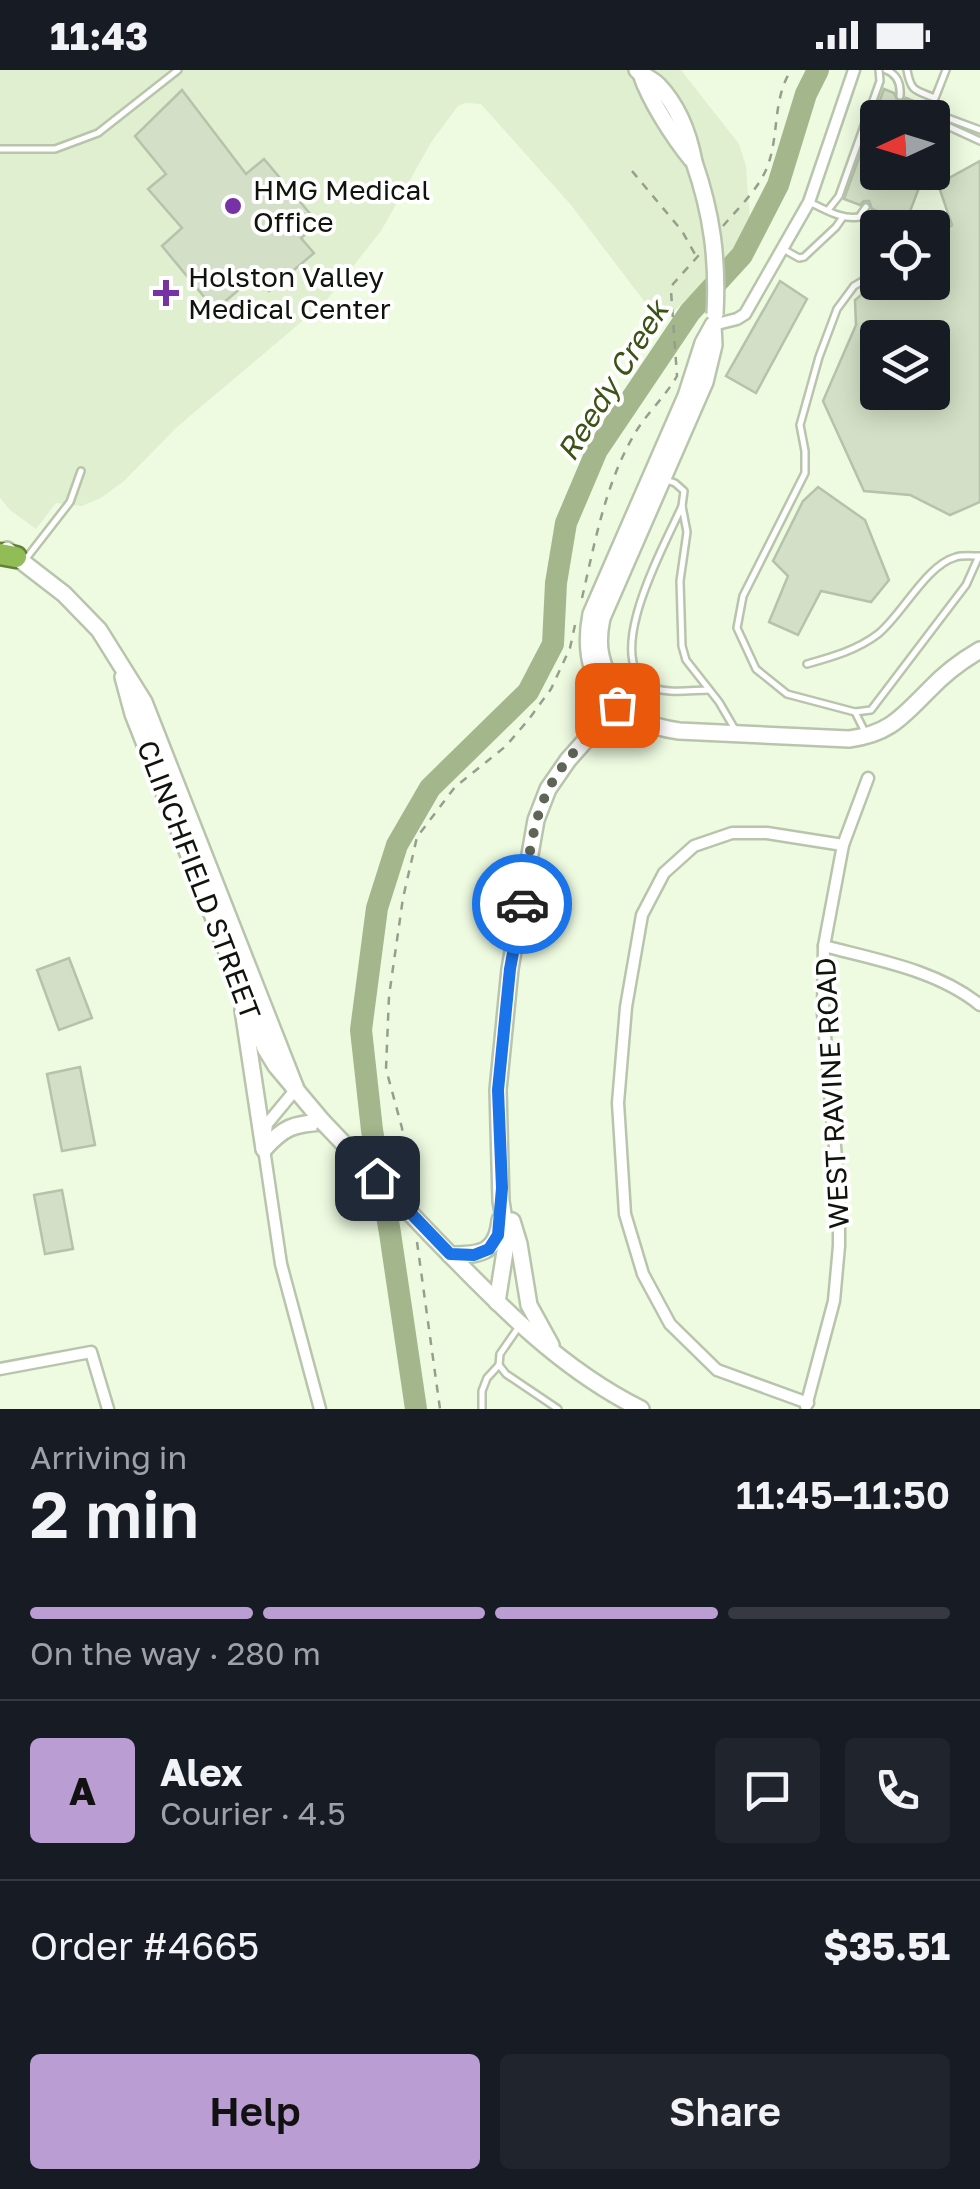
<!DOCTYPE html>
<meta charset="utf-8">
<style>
:root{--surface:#171b24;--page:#20242c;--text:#f1f3f6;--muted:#9ea1a6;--line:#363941;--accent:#ba9dd2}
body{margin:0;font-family:"Golos Text",sans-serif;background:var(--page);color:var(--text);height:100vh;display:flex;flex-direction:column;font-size:38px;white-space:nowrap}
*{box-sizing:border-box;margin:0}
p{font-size:32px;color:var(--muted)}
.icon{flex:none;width:55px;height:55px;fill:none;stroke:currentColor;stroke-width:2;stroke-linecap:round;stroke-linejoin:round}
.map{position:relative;height:1339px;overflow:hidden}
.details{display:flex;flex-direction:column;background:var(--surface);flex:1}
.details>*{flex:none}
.needle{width:65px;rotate:266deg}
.buttons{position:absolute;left:860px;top:30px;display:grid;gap:20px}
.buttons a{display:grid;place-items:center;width:90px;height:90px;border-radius:10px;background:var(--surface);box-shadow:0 5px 25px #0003;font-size:50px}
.pin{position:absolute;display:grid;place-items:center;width:85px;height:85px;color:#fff;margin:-42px;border-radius:20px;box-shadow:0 5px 15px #0006}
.courier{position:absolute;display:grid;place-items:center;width:100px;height:100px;margin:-50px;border:8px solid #1a73e8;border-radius:50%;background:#fff;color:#222;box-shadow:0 2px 12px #0007}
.overview em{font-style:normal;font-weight:600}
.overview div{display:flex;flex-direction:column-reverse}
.overview{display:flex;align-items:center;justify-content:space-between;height:170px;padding:0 30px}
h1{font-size:65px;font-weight:600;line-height:75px}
.bar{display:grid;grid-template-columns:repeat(4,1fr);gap:15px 10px;align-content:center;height:120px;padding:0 30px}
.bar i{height:12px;border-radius:8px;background:var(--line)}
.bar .selected{background:var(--accent)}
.bar p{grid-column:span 4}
.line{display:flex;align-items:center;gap:25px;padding:0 30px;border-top:2px solid var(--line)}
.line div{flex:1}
.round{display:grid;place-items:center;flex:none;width:105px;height:105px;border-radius:10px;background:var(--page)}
.button{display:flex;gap:20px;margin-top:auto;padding:20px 30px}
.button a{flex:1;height:115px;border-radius:10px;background:var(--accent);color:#111;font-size:40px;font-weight:600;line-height:115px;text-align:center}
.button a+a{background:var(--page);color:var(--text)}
.status{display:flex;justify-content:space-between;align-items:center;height:70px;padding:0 50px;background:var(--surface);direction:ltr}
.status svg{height:28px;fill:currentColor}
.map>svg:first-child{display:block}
.built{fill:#e0efcf}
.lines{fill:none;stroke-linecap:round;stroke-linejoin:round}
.river{stroke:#a3b68c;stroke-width:22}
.building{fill:#d3dfc6;stroke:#b6c2aa;stroke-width:2.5;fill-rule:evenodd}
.lane-casing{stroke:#b9c4ac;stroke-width:10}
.street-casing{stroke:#b9c4ac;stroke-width:15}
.secondary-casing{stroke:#b9c4ac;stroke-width:20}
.highway-casing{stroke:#64813b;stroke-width:25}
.path{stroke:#959f8c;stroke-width:2.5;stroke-dasharray:8 8;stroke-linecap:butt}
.lane{stroke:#fff;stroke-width:5}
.street{stroke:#fff;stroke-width:10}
.secondary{stroke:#fff;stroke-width:15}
.highway{stroke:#92bc55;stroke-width:20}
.secondary-bridge-casing{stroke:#b9c4ac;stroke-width:20;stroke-linecap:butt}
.secondary-bridge{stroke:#fff;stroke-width:15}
.done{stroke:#5e6556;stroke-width:10;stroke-dasharray:0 18}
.route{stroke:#1a73e8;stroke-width:12}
.poi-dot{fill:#7733a6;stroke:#fff;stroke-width:4}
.labels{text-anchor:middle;stroke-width:8;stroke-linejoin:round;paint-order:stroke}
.poi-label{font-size:28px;fill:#10140b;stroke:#fff;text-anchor:start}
.street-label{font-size:28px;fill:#10140b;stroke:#fff}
.water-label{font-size:30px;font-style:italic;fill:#3c5316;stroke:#fff}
</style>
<div class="status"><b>11:43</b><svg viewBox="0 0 49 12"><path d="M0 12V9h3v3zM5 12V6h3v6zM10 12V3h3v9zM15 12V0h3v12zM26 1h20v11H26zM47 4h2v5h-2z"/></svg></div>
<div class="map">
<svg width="980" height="1339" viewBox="0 0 980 1339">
<rect width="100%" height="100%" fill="#eefbe1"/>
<path class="built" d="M0,0H681L739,74L746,96L750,150L742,169L702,214L669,246H662L647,235L571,135L481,34L466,33L458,36L432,71L381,161L325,232L177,357L124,411L101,428L82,436L56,433L36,459L10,440L0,428Z"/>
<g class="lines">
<path class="river" d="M416,1339L390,1163L372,1060L361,960L377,838L397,775L430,718L528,622L553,574L556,513L566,453L597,380L690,242L742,185L778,115L806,24L818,0"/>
</g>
<g class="building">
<path d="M884,19L894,23L898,32H902L906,28L942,42L937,54L941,60L933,79L932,48H878V102H925L906,152L872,139L869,131H864L860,135L844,129Z"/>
<path d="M182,20L246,104L264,89L318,153L301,168L314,183L269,221L255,206L215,240L162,176L182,158L148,119L166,104L135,66Z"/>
<path d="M980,91V432L950,445L910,425L864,421L823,331L856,255L855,230L877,212H932V170L952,155L938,114ZM878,268H932V322H878Z"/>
<path d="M780,211L807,229L756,323L726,306Z"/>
<path d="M818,417L865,450L889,510L871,532L821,521L798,565L769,552L788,506L773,491L803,431Z"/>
<path d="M69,888L92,948L59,960L37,900Z"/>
<path d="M80,997L95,1075L62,1081L47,1004Z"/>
<path d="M62,1120L73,1179L45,1184L34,1125Z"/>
</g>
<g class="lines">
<g class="lane-casing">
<g id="lane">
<path d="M886,0C897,4 901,14 900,26"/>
<path d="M907,0C911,22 915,20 935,28L946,0"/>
<path d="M945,47L980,60"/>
<path d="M943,54L980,71"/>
<path d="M0,79H55L98,63L178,0"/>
<path d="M811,133C827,140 842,150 859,147L866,137"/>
<path d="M828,140L839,126L880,11L879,0"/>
<path d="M783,179L799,188L804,187L836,157L843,147"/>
<path d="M666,410L675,413L684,421L682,436L687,462L680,511L682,576L686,590L719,632L736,661"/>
<path d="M682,436C666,473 602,585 648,615C664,625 691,620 709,620"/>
<path d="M25,490L70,432L81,401"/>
<path d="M807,594C832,587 857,580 878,564C902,545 926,495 956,487C962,485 972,486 979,486"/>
<path d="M855,642L871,640L966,515L979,486"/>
<path d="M866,664L855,642L787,624L756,599L737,558L743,526L805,403V381L800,355L819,287L837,239L854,216L878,202"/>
<path d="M499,1295L506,1304L558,1339"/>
<path d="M482,1339V1321L487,1308L499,1295L500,1284L518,1258"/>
</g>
</g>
<g class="street-casing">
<g id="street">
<path d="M713,255L737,249L745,244L809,132L854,0"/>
<path d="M824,876C877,890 937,900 980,935"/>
<path d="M296,1019L267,1054L264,1079L281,1194L320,1339"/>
<path d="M0,1299L91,1282L108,1339"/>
<path d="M808,1333L717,1300L670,1254L643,1204L625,1144L618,1033L626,937L642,845L664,803L694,776L732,763H767L843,775"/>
<path d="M806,1336L834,1231L839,1176V1121L823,943L824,876L843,775L868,708"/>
</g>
</g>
<g class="secondary-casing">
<g id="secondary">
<path d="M637,0C643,6 652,9 658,15C678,36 689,65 694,92"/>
<path d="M641,4C650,31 674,68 692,90"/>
<path d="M713,255L703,273L686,326L591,544C578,611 615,652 679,661L849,669C889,664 902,647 929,620C944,604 961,591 980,580"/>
<path d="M7,480L64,524L99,560L144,632L296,1019"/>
<path d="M123,607L133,644L265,978L276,996L323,1052"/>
<path d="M616,631C606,597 594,586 602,548L705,312L714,275L713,255"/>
<path d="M243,940L264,1079"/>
<path d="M264,1079C284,1057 293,1054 323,1052"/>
<path d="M512,1151L519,1174L529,1235L551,1275"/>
<path d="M431,1165C495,1231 558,1298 641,1339"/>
<path d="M450,1185C479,1185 497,1184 500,1150"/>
<path d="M497,1232L507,1169L501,1131L498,1020L510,899L536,750L548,719L568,690L617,635"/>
</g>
</g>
<g class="highway-casing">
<path id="highway" d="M0,484L16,487"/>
</g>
<g class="path">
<path d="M632,101L682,161L696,186"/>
<path d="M723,156C740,136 761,117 769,92C779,61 773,29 791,0"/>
<path d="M582,528C595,472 605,414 635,363C647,343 665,327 677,306L671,221L673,214L699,185"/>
<path d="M411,1124L402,1058L386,999L389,926L403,828L417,767L455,717L506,676L529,649L551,619L570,578L575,555"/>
<path d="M417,1172L440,1339"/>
</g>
<use href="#lane" class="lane"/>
<use href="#street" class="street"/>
<use href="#secondary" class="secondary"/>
<use href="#highway" class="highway"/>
<g class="secondary-bridge-casing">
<g id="secondary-bridge">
<path d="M694,92C712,144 718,189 715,244"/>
<path d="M323,1052L431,1165"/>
</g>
</g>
<use href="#secondary-bridge" class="secondary-bridge"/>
</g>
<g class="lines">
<path class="done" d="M522,834C528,797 531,755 548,720C564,688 593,662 617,635"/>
<path class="route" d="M377,1108L450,1184L474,1185L489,1179L498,1165L502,1118L498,1020L510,899L522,834"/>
</g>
<g class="poi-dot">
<circle cx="233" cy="136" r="10"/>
<path d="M161 208h10v10h10v10h-10v10h-10v-10h-10v-10h10z"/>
</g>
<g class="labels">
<g class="poi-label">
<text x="253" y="130">HMG Medical<tspan x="253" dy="32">Office</tspan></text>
<text x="188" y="217">Holston Valley<tspan x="188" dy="32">Medical Center</tspan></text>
</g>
<g class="street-label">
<text transform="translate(199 810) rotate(69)" y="10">CLINCHFIELD STREET</text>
<text transform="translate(832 1023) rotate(-93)" y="10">WEST RAVINE ROAD</text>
</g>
<g class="water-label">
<text transform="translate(613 311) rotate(-58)" y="10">Reedy Creek</text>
</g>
</g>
</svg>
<div class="buttons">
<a><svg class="needle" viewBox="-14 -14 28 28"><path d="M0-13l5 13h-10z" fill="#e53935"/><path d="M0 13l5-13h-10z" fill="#9ea1a6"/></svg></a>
<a><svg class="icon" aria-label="locate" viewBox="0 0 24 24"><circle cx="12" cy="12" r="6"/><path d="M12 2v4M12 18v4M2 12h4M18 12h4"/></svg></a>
<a><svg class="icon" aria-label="layers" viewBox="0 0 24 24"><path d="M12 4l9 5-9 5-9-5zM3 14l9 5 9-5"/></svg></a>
</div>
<div class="pin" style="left:617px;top:635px;background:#ea580c"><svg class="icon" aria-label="bag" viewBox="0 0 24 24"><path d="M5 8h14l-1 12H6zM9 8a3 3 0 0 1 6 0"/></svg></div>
<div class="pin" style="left:377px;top:1108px;background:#1f2937"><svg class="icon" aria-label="home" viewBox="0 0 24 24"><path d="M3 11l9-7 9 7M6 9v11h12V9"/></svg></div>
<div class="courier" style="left:522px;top:834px"><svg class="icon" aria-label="car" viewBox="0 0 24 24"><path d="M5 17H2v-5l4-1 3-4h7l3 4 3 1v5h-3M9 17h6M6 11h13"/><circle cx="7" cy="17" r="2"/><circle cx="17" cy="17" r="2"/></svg></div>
</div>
<section class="details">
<div class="overview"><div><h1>2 min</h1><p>Arriving in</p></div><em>11:45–11:50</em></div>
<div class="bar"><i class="selected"></i><i class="selected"></i><i class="selected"></i><i></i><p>On the way · 280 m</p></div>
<div class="line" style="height:180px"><b class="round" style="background:var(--accent);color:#111">A</b><div><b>Alex</b><p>Courier · 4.5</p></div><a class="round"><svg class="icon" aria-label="chat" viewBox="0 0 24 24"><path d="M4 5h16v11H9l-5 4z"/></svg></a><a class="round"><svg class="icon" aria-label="phone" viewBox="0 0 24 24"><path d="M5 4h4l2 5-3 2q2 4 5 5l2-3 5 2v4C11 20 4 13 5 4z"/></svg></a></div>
<div class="line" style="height:130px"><div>Order #4665</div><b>$35.51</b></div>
<div class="button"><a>Help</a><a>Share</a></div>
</section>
